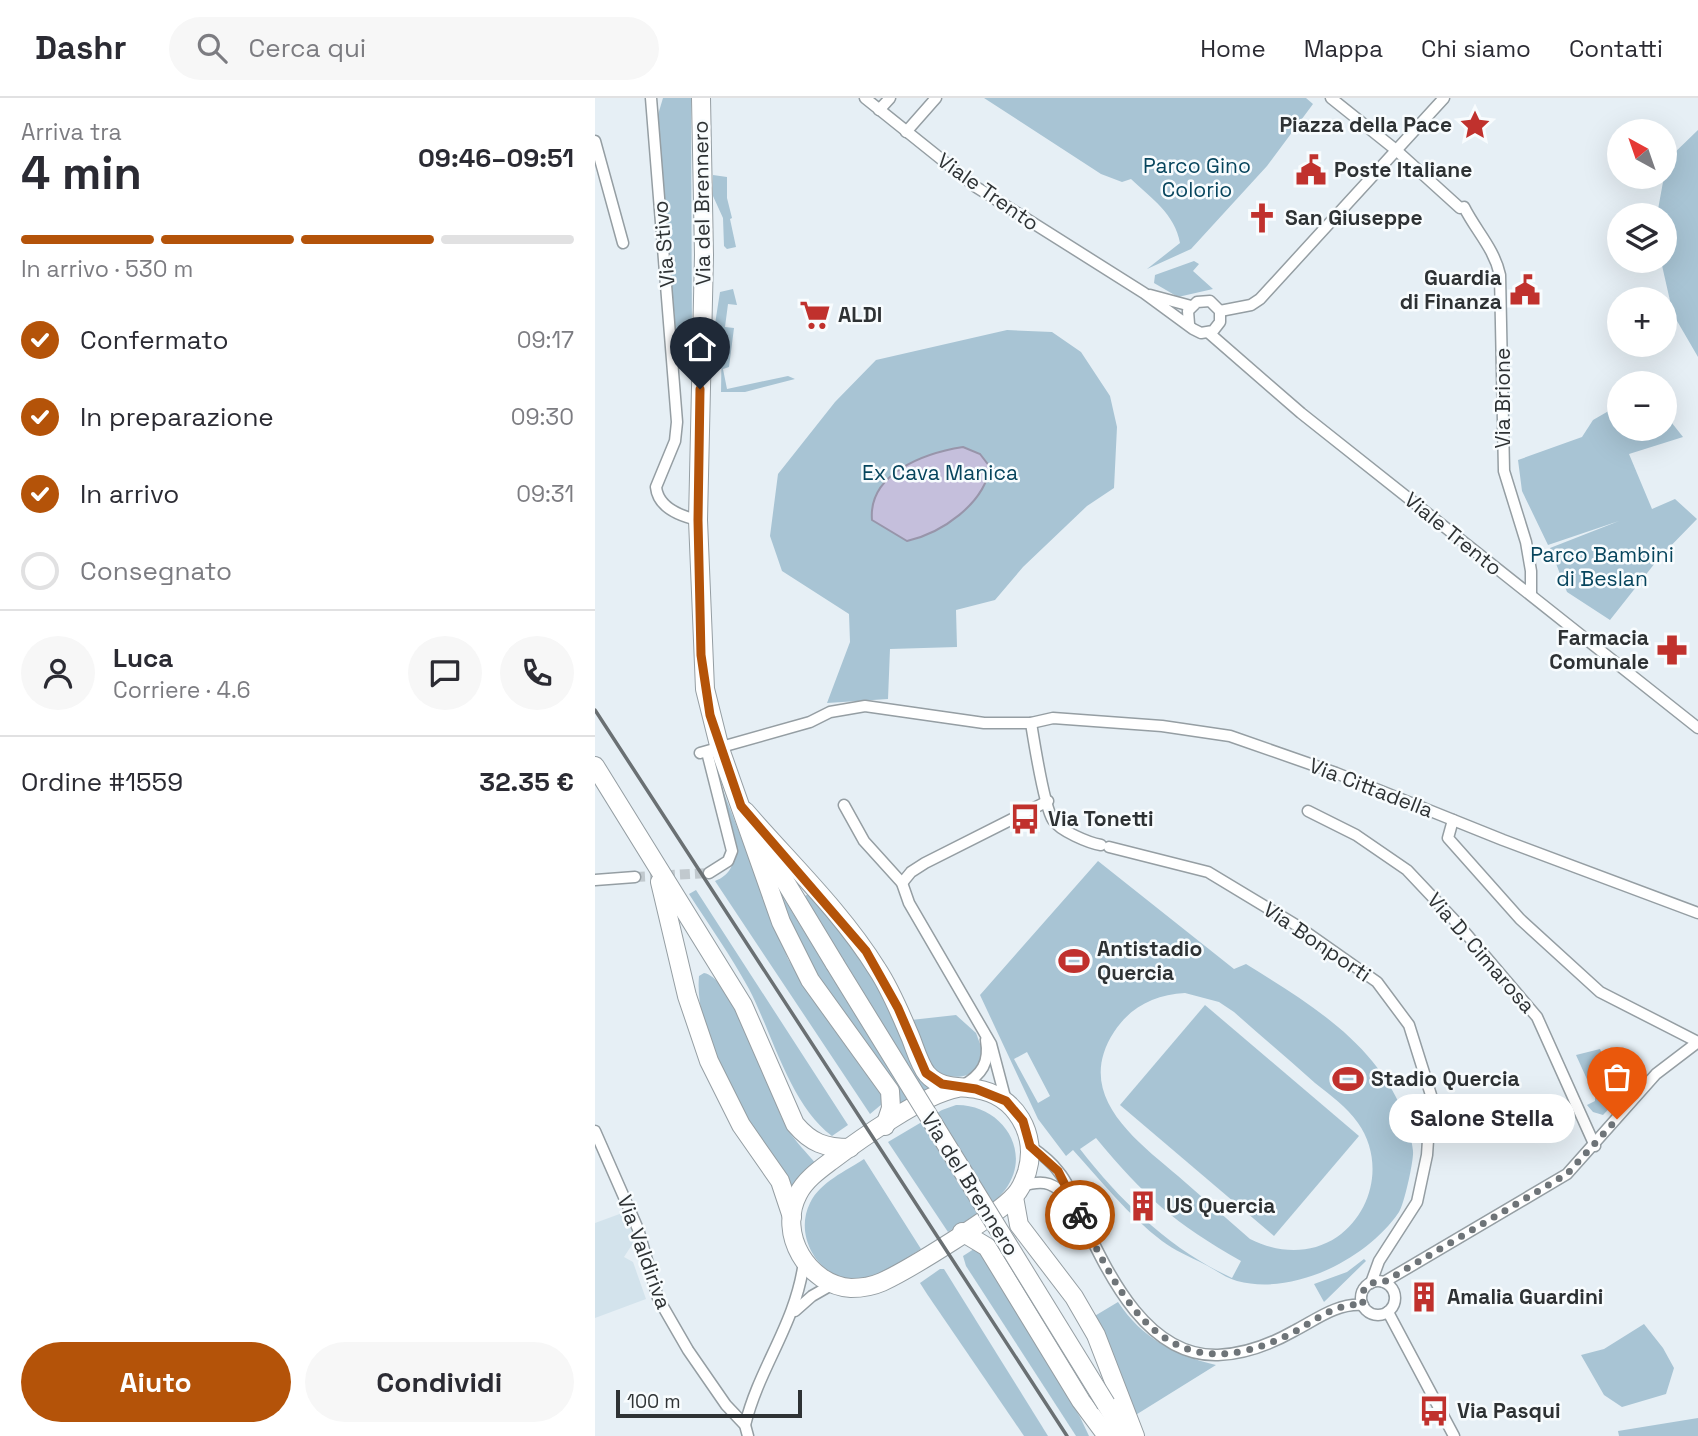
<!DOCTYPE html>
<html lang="it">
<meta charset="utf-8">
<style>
:root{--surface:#fff;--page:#f7f7f7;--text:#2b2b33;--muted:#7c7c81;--line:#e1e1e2;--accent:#b45309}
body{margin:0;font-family:"Space Grotesk",sans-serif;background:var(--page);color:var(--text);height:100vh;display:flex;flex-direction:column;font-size:26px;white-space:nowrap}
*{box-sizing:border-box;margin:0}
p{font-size:23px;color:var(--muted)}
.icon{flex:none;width:38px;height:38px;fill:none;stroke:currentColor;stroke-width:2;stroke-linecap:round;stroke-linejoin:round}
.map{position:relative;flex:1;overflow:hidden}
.details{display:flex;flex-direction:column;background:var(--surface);width:595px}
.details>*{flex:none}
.needle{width:46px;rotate:320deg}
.controls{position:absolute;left:1012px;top:21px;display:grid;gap:14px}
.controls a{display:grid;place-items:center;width:70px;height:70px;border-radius:50%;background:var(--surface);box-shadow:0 7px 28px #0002;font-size:35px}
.scale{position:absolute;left:21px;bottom:18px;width:186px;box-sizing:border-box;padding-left:7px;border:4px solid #2e3234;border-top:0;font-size:19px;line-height:24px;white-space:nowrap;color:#2e3234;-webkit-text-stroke:5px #f8fcfe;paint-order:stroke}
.pin{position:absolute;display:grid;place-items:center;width:60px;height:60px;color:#fff;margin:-72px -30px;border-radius:50% 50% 50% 0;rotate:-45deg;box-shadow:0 0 7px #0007}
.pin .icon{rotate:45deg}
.courier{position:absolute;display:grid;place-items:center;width:70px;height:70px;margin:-35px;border:5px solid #b45309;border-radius:50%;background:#fff;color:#222;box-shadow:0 2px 9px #0007}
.bubble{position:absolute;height:49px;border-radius:24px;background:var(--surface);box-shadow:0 7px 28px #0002;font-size:23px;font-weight:700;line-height:49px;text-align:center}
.overview em{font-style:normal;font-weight:700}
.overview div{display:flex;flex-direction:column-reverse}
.overview{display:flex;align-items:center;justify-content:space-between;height:119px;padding:0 21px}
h1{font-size:46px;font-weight:700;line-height:52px}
.bar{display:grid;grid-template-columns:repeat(4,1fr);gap:10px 7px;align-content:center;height:84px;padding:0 21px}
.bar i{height:9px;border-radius:5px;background:var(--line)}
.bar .on{background:var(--accent)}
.bar p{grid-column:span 4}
.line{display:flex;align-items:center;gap:18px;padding:0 21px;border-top:2px solid var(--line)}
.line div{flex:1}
.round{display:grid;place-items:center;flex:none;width:74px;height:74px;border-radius:37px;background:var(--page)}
ol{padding:0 21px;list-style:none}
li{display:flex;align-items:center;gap:21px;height:77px}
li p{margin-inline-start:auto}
li .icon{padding:7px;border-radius:50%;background:var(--accent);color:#fff;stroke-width:4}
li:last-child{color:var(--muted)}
li i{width:38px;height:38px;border:4px solid var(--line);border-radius:50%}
.cta{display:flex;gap:14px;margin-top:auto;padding:14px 21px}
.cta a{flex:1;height:80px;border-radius:42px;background:var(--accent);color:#fff;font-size:28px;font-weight:700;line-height:80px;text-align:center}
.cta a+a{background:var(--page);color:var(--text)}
header{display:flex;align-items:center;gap:42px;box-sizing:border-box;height:98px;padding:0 35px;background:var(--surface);border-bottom:2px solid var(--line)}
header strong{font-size:33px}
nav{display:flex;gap:38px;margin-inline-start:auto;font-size:24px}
.search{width:490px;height:63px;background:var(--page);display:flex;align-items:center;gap:18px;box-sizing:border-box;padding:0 24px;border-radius:38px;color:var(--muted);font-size:26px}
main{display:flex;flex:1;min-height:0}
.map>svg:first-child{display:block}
.built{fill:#d3e3ec}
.green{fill:#a8c4d4;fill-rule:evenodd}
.water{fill:#c5bfdc;stroke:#9895aa;stroke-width:2}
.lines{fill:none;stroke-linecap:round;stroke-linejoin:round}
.street-tunnel{stroke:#c1c9ce;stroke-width:10;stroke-dasharray:10 5;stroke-linecap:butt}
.street-casing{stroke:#959ea3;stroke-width:13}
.primary-casing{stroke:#959ea3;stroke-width:20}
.street{stroke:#fff;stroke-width:10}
.primary{stroke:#fff;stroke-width:18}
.rail{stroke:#6a7073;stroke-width:3.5}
.primary-bridge-casing{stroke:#959ea3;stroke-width:20;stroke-linecap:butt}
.primary-bridge{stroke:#fff;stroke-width:18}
.done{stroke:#6e7478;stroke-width:7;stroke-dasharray:0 12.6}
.route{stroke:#b45309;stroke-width:9}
.labels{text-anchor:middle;stroke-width:5;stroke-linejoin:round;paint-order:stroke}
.poi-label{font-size:21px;font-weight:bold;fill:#2e3234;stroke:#f8fcfe;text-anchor:start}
.park-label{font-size:21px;fill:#07455d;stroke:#f8fcfe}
.street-label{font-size:21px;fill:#2e3234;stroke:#f8fcfe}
</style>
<header>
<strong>Dashr</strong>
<div class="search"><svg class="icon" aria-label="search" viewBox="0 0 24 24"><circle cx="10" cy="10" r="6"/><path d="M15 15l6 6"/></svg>Cerca qui</div>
<nav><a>Home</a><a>Mappa</a><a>Chi siamo</a><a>Contatti</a></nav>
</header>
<main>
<section class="details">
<div class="overview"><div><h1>4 min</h1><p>Arriva tra</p></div><em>09:46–09:51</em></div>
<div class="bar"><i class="on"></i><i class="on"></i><i class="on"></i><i></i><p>In arrivo · 530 m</p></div>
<ol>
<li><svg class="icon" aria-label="check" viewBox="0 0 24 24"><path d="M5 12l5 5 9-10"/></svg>Confermato<p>09:17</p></li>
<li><svg class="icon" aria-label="check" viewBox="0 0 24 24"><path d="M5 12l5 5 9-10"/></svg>In preparazione<p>09:30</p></li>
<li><svg class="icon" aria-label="check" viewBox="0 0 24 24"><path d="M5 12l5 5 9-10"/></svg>In arrivo<p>09:31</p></li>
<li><i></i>Consegnato</li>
</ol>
<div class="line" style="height:126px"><a class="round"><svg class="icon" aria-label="person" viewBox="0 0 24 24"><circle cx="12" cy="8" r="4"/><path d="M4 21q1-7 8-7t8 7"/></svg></a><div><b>Luca</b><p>Corriere · 4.6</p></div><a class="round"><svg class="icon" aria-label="chat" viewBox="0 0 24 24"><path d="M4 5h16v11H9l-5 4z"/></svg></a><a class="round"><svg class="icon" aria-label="phone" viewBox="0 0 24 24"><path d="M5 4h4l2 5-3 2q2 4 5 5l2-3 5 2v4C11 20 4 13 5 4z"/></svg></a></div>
<div class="line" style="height:91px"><div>Ordine #1559</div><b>32.35 €</b></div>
<div class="cta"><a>Aiuto</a><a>Condividi</a></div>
</section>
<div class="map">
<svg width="1103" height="1338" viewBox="0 0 1103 1338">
<rect width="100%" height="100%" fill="#e6eff5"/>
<path class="built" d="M30,1114L40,1142L29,1159L38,1164L51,1201L0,1220V1125Z"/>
<g class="green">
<path d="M68,0H96L97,249L82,246L62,20Z"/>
<path d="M389,0H711L718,6L672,68L596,151L552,171L585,145C580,116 556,100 536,81L527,84L506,76Z"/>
<path d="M1103,32V259L1078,216L1066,163H1069V117H1062L1072,62Z"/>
<path d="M118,77L132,79V100L137,120L135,121L141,149L132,151L129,148L128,120L118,98Z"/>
<path d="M599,163L604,166L598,173L618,191L583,199L559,185L560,177Z"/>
<path d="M138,191L142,207L133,206L130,229L139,230L134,269L128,271L132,291L193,278L200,281L150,294H126L127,232L120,226L125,194Z"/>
<path d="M412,232L457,234L486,254L515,298L522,329L519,390L492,408L428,469L400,502L361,512L362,549L295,551L293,601L232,605L255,544L254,516L187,473L175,438L183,376L240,304L281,262Z"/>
<path d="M1024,307V331H1069V315L1088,339L1034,356L1057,411L1080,401L1102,421L1064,460L1015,522L972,494L955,450L1024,423L953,447L927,393L923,362L987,339L998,322Z"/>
<path d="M117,664L193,861L225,912L287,998V1006L275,1016L120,783C163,768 123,696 117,664Z"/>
<path d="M503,763L639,871L651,866C715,906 784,946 811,1022C814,1031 817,1043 818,1053C819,1062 809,1107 804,1114C772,1161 699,1198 642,1183C631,1180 619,1171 609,1166C595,1159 579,1152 567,1143C534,1118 506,1083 478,1052L471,1058L443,1021L385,897ZM590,895L624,904L639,914C666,938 693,961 720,985C735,997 752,1009 763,1025C789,1062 779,1113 742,1139C715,1157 683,1155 655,1141C631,1120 607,1099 583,1078C541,1042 478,997 519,934C536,908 560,897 590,895ZM432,954L455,998L443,1005L419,961ZM501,1040C550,1099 579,1125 646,1163L637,1180C576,1152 526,1104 485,1051Z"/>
<path d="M183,791L314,1004L304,1010L212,865Z"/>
<path d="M101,792L253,1027L237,1038C195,1007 178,937 154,891C136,858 114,827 94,796Z"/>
<path d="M215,795L276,870L334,991L329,994L217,813L210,798Z"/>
<path d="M109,875C141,881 176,1004 193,1032C201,1044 212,1055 221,1066L195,1093C161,1037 98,944 104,878Z"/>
<path d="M610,907L764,1038L679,1138L525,1007Z"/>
<path d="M361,917L381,935L388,954C382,982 361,983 338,973L316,922Z"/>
<path d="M1005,951L1009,960L1027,965L1044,979L1008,1017L998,1014L992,1007L1000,1003V999L981,957Z"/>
<path d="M361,1007C406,1006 439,1053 410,1092C396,1110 371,1122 353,1134L293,1044L347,1012Z"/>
<path d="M269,1061L326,1151C308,1162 290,1177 269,1181C228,1188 197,1141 215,1105C225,1084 251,1073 269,1061Z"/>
<path d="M382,1149L485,1319L494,1338H481L371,1168L368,1158Z"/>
<path d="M769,1161L771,1163L729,1204L719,1186L752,1174Z"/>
<path d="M345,1171H349L453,1338H429L332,1196L325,1185Z"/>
<path d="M523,1204C547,1240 579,1257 621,1267L539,1318L498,1219Z"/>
<path d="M1049,1226L1068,1250L1079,1270L1071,1296L1027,1309L1009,1297L986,1257L1009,1251Z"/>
<path d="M1103,1320V1338H1024L1023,1333Z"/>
</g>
<path class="water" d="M368,349L385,356L395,369C389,406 347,435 312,443L277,422C273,375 330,355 368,349Z"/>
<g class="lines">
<path class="street-tunnel" d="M40,779L114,775"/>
<g class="street-casing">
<g id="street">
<path d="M56,0L82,324L80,343L61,389C63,409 85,418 103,422"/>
<path d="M270,0L381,89L549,195L598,231L606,235L618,233L625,224V213L615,203L602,204L593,213L594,226"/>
<path d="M736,0L801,52L865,110L869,109C881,133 899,150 905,177L909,373L931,444L936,473V497"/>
<path d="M284,12L295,0"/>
<path d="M311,34L341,0"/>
<path d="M0,43L28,145"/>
<path d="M555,197L596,208"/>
<path d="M625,213L656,207L665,201L849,0"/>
<path d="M614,235L706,315L1103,630"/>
<path d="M436,625C439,643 449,709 458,722C465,733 494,745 506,747"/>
<path d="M112,654L137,753L133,763L114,775"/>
<path d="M105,655L215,624L235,614L270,608L389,625H436L458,620L567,628L635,638L741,675L908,742L1103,815"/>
<path d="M249,707L269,743L307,785L314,805L396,946L411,1003"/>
<path d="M713,713L761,737L812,772L862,825L942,919L1000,1048"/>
<path d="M858,722L853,740L925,821L1005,894L1103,944"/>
<path d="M514,749L613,774L701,827L782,884L814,927L836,997L832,1057L822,1104L784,1163L776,1185"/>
<path d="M0,782L40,779"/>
<path d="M307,785L316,774L330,765L453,703"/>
<path d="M367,988C387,977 395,964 391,942"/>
<path d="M0,1033L43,1131L63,1200L93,1252L131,1307L150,1327L153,1338"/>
<path d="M435,1048C445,1055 456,1063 463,1073C475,1087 480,1105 487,1121C513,1175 551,1259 623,1257C650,1256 676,1246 699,1233C722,1221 742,1205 768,1207"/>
<path d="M427,1088C450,1081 460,1085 475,1103"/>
<circle cx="783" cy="1200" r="17"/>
<path d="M789,1184L972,1076L1061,976L1103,944"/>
<path d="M200,1213L217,1198L238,1186"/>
<path d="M793,1214L859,1338"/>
<path d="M150,1327C165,1267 200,1228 209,1164"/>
</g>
</g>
<g class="primary-casing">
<g id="primary">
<path d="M106,0L109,157L103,422L110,591L125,651L186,824L215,882L295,993L296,1010L290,1028"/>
<path d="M0,668L148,907L200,1026C216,1045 230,1050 255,1050"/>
<path d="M150,713C195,765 246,813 282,871C296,892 305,915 315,938C320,950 324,966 332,976C345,991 364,988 381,991C421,997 443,1037 432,1074C429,1083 426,1091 420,1097C403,1117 313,1172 287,1184C278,1188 267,1190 256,1190C213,1187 182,1136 203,1096C210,1082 224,1072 236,1063C265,1041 329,996 363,990"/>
<path d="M165,742L240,866"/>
<path d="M65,784L92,898L114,963L146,1027L185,1083L197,1119"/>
<path d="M419,1099L424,1127L479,1199L501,1237L540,1338"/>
<path d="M367,1134L392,1149L486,1303L512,1338"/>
<path d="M511,1306L530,1338"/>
</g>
</g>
<use href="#street" class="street"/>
<use href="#primary" class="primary"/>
<path class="rail" d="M0,612L472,1338"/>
<g class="primary-bridge-casing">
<path id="primary-bridge" d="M240,866L511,1306"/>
</g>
<use href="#primary-bridge" class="primary-bridge"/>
</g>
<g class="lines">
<path class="done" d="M485,1117C531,1213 576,1295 695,1236C719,1224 740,1204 768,1207L767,1194L776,1185L789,1184L972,1076L1022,1021"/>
<path class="route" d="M105,291L103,422L106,557L115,617L146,708L271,853L303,910L331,975L347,986L381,991L411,1003L428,1023L435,1048L463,1073L485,1117"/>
</g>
<defs>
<g id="sight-bare" transform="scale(2.415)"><path d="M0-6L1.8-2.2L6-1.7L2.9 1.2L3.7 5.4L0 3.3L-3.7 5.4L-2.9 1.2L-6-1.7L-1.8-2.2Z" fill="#c0312d" stroke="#f8fcfe" stroke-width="2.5" paint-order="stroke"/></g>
<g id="civic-bare" transform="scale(2.415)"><path d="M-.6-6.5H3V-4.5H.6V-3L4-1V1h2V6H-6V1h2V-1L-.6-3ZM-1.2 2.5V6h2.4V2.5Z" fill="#c0312d" stroke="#f8fcfe" stroke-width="2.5" paint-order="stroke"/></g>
<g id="church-bare" transform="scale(2.415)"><path d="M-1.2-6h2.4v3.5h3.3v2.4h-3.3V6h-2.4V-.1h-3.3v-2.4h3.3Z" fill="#c0312d" stroke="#f8fcfe" stroke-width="2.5" paint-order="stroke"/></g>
<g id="supermarket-bare" transform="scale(2.415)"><path d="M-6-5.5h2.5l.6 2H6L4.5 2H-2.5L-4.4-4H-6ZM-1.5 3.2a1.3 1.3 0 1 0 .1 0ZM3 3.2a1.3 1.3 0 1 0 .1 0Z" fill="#c0312d" stroke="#f8fcfe" stroke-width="2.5" paint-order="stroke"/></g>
<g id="pharmacy-bare" transform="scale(2.415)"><path d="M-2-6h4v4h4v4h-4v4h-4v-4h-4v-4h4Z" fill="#c0312d" stroke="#f8fcfe" stroke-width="2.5" paint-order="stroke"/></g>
<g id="bus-bare" transform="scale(2.415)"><path d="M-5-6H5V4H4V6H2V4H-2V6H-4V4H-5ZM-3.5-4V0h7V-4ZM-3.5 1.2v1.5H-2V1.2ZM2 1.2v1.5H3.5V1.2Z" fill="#c0312d" stroke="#f8fcfe" stroke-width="2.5" paint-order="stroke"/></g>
<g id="stadium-bare" transform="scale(2.415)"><path d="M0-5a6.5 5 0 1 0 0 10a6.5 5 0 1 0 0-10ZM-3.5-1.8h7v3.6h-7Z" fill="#c0312d" stroke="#f8fcfe" stroke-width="2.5" paint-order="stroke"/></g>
<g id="building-bare" transform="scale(2.415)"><path d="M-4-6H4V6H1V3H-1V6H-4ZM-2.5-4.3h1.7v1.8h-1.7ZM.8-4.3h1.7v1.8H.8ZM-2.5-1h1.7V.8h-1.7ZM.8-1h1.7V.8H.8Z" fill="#c0312d" stroke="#f8fcfe" stroke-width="2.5" paint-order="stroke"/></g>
</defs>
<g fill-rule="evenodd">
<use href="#sight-bare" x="880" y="27"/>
<use href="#civic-bare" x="716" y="72"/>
<use href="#church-bare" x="667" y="120"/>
<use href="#civic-bare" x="930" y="192"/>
<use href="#supermarket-bare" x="220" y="217"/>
<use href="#pharmacy-bare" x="1077" y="552"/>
<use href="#bus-bare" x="430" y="721"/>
<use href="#stadium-bare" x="479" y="863"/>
<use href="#stadium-bare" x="753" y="981"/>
<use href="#building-bare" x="548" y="1108"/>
<use href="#building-bare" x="829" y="1199"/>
<use href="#bus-bare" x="839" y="1313"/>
</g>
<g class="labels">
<g class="poi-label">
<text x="857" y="34" text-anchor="end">Piazza della Pace</text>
<text x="739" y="79">Poste Italiane</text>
<text x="690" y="127">San Giuseppe</text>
<text x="907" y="187" text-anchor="end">Guardia<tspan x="907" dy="24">di Finanza</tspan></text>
<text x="243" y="224">ALDI</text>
<text x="1054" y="547" text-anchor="end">Farmacia<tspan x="1054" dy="24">Comunale</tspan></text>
<text x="453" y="728">Via Tonetti</text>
<text x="502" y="858">Antistadio<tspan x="502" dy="24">Quercia</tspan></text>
<text x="776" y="988">Stadio Quercia</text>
<text x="571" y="1115">US Quercia</text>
<text x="852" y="1206">Amalia Guardini</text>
<text x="862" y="1320">Via Pasqui</text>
</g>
<g class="park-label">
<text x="602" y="75">Parco Gino<tspan x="602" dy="24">Colorio</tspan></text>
<text x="345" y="382">Ex Cava Manica</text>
<text x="1007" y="464">Parco Bambini<tspan x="1007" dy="24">di Beslan</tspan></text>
</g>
<g class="street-label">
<text transform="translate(393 94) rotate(35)" y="7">Viale Trento</text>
<text transform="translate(107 105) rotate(-91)" y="7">Via del Brennero</text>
<text transform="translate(69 146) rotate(-95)" y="7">Via Stivo</text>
<text transform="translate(908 300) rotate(-90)" y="7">Via Brione</text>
<text transform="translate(858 436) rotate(39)" y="7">Viale Trento</text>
<text transform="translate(776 690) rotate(21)" y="7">Via Cittadella</text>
<text transform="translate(722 844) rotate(34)" y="7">Via Bonporti</text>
<text transform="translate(886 855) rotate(49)" y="7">Via D. Cimarosa</text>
<text transform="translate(375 1086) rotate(58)" y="7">Via del Brennero</text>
<text transform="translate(49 1154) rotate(70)" y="7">Via Valdiriva</text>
</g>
</g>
</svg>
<div class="controls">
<a><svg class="needle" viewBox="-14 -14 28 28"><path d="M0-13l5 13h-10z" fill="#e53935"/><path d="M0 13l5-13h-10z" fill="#7c7c81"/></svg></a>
<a><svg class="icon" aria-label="layers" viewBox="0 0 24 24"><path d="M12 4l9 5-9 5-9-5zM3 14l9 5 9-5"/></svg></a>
<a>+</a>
<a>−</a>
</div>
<div class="scale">100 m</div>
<div class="pin" style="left:1022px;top:1021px;background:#ea580c"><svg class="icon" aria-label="bag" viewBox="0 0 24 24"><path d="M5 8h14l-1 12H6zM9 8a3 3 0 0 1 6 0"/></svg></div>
<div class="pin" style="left:105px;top:291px;background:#1f2937"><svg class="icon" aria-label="home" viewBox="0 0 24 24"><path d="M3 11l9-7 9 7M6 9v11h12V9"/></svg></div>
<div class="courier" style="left:485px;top:1117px"><svg class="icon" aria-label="bike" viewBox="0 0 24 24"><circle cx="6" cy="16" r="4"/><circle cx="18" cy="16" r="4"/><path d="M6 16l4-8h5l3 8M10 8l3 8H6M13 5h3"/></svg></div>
<div class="bubble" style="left:794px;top:996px;width:186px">Salone Stella</div>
</div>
</main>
